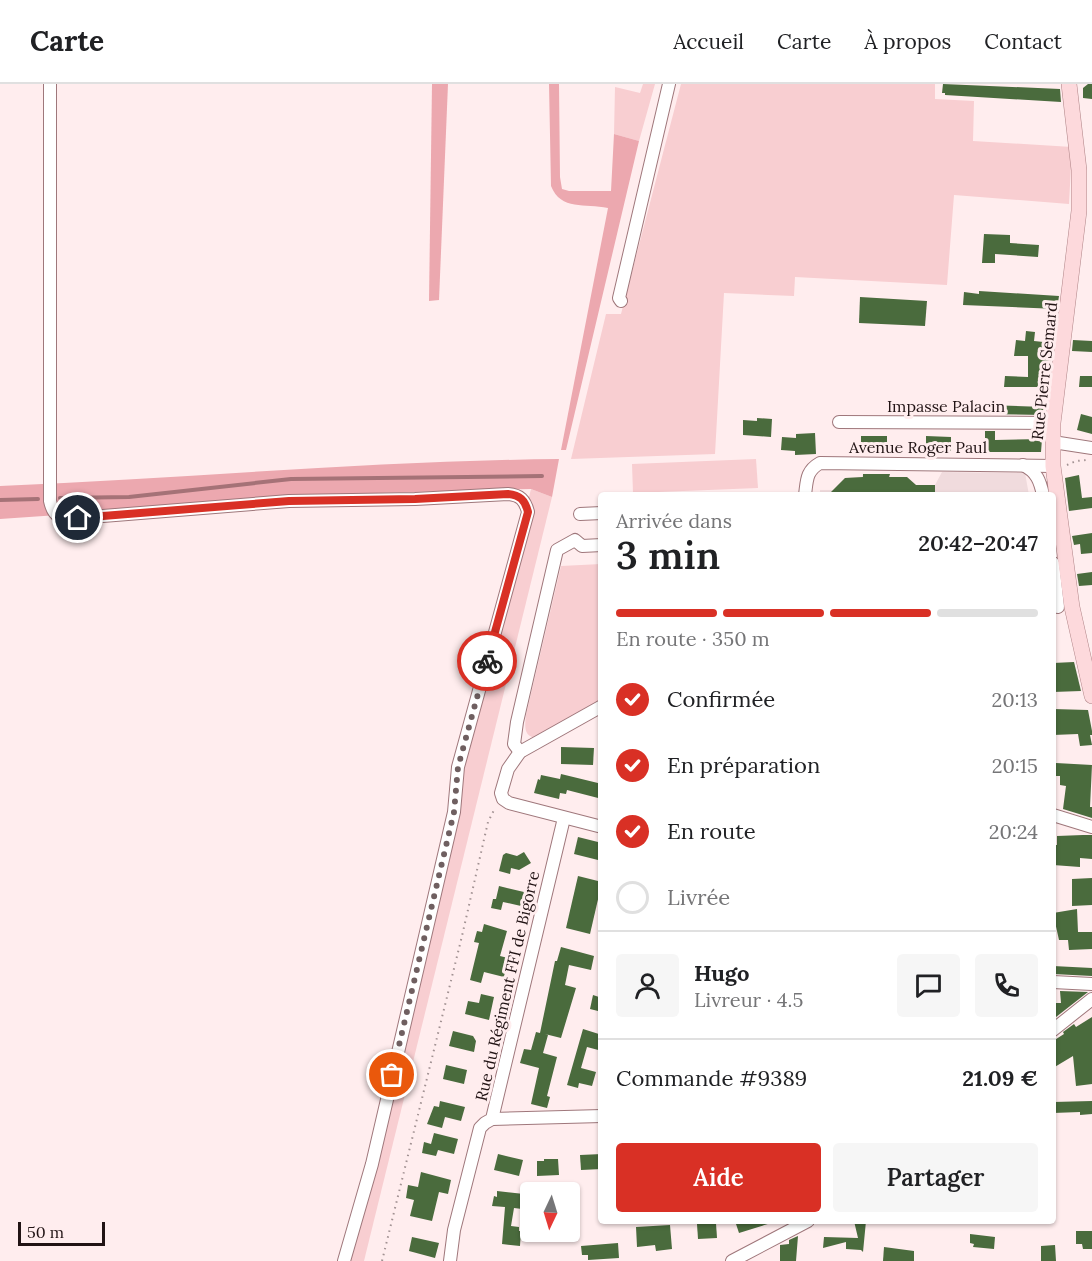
<!DOCTYPE html>
<html lang="fr">
<meta charset="utf-8">
<style>
:root{--surface:#fff;--page:#f6f6f6;--text:#202124;--muted:#757577;--line:#e0e0e0;--accent:#d93025}
body{margin:0;font-family:Lora,serif;background:var(--page);color:var(--text);height:100vh;display:flex;flex-direction:column;font-size:22px;white-space:nowrap}
*{box-sizing:border-box;margin:0}
p{font-size:20px;color:var(--muted)}
.icon{flex:none;width:33px;height:33px;fill:none;stroke:currentColor;stroke-width:2;stroke-linecap:round;stroke-linejoin:round}
.map{position:relative;flex:1;overflow:hidden}
.details{position:absolute;left:598px;top:408px;width:458px;height:732px;display:flex;flex-direction:column;background:var(--surface);border-radius:6px;box-shadow:0 2px 4px #0004}
.details>*{flex:none}
.needle{width:39px;rotate:184deg}
.buttons{position:absolute;left:520px;top:1098px;display:grid;gap:12px}
.buttons a{display:grid;place-items:center;width:60px;height:60px;border-radius:6px;background:var(--surface);box-shadow:0 2px 4px #0004;font-size:30px}
.scale{position:absolute;left:18px;bottom:15px;width:87px;box-sizing:border-box;padding-left:6px;border:3px solid #211314;border-top:0;font-size:16px;line-height:21px;white-space:nowrap;color:#211314;-webkit-text-stroke:4px #ffedee;paint-order:stroke}
.pin{position:absolute;display:grid;place-items:center;width:51px;height:51px;color:#fff;margin:-26px;border:3px solid #fff;border-radius:50%;box-shadow:0 2px 6px #0007}
.courier{position:absolute;display:grid;place-items:center;width:60px;height:60px;margin:-30px;border:4px solid #d93025;border-radius:50%;background:#fff;color:#222;box-shadow:0 2px 8px #0007}
.headline em{font-style:normal;font-weight:600}
.headline div{display:flex;flex-direction:column-reverse}
.headline{display:flex;align-items:center;justify-content:space-between;height:102px;padding:0 18px}
h1{font-size:39px;font-weight:600;line-height:45px}
.bar{display:grid;grid-template-columns:repeat(4,1fr);gap:9px 6px;align-content:center;height:72px;padding:0 18px}
.bar i{height:8px;border-radius:4px;background:var(--line)}
.bar .current{background:var(--accent)}
.bar p{grid-column:span 4}
.line{display:flex;align-items:center;gap:15px;padding:0 18px;border-top:2px solid var(--line)}
.line div{flex:1}
.round{display:grid;place-items:center;flex:none;width:63px;height:63px;border-radius:6px;background:var(--page)}
ol{padding:0 18px;list-style:none}
li{display:flex;align-items:center;gap:18px;height:66px}
li p{margin-inline-start:auto}
li .icon{padding:6px;border-radius:50%;background:var(--accent);color:#fff;stroke-width:4}
li:last-child{color:var(--muted)}
li i{width:33px;height:33px;border:3px solid var(--line);border-radius:50%}
.button{display:flex;gap:12px;margin-top:auto;padding:12px 18px}
.button a{flex:1;height:69px;border-radius:6px;background:var(--accent);color:#fff;font-size:24px;font-weight:600;line-height:69px;text-align:center}
.button a+a{background:var(--page);color:var(--text)}
header{display:flex;align-items:center;gap:36px;box-sizing:border-box;height:84px;padding:0 30px;background:var(--surface);border-bottom:2px solid var(--line)}
header strong{font-size:28px}
nav{display:flex;gap:33px;margin-inline-start:auto;font-size:21px}
.map>svg:first-child{display:block}
.built{fill:#f0dbdd}
.green{fill:#f8ced1}
.forest{fill:#eca8af}
.lines{fill:none;stroke-linecap:round;stroke-linejoin:round}
.stream{stroke:#a57277;stroke-width:4}
.building{fill:#4a6b3d}
.minor-casing{stroke:#9f777b;stroke-width:14}
.major-casing{stroke:#af8386;stroke-width:16}
.path{stroke:#a19192;stroke-width:2;stroke-dasharray:1.5 4.5;stroke-linecap:butt}
.minor{stroke:#fff;stroke-width:12}
.major{stroke:#fdd9dc;stroke-width:15}
.done{stroke:#6f5f60;stroke-width:6;stroke-dasharray:0 10.8}
.route{stroke:#d93025;stroke-width:8}
.labels{text-anchor:middle;stroke-width:6;stroke-linejoin:round;paint-order:stroke}
.street-label{font-size:16px;fill:#211314;stroke:#ffedee}
</style>
<header>
<strong>Carte</strong>
<nav><a>Accueil</a><a>Carte</a><a>À propos</a><a>Contact</a></nav>
</header>
<div class="map">
<svg width="1092" height="1177" viewBox="0 0 1092 1177">
<rect width="100%" height="100%" fill="#ffedee"/>
<path class="built" d="M942,388L1025,389L1029,411H820V406H837V402L845,394L862,393L863,390H890V393H907L916,401H935Z"/>
<g class="green">
<path d="M643,0H655L639,57L614,50L615,3L640,9Z"/>
<path d="M681,0H935V15L974,17L973,57L1072,63L1069,120L954,111L947,201L795,193L794,212L724,209L715,370L571,375L606,230H621Z"/>
<path d="M756,375L758,404L633,409L632,380Z"/>
<path d="M531,405L552,413L364,1177H342Z"/>
<path d="M601,480V616L537,654C523,653 525,641 526,631L561,482Z"/>
</g>
<g class="forest">
<path d="M432,0H448L439,216L429,217Z"/>
<path d="M549,0H559L560,93L562,105L569,107H611L614,50L639,57L566,366H561L608,124C585,119 561,127 551,102Z"/>
<path d="M559,375L552,413L531,405L377,409L0,435V402C186,394 373,377 559,375Z"/>
</g>
<g class="lines">
<g class="stream">
<path d="M1048,399L1049,411"/>
<path d="M60,414L129,413L291,395L542,392"/>
<path d="M0,416L38,415"/>
</g>
</g>
<g class="building">
<path d="M943,0L1060,5L1061,18L945,11V9H942Z"/>
<path d="M1088,0H1092V15L1083,14V4Z"/>
<path d="M984,150L1010,151V159L1039,161L1038,173L995,170V179H982Z"/>
<path d="M979,207L1059,212L1057,225L963,221L964,208L979,210Z"/>
<path d="M860,213L927,217L925,242L859,239Z"/>
<path d="M1026,247L1035,248L1034,257L1053,259L1048,303H1004L1005,292L1028,293V272H1014L1016,256L1025,257Z"/>
<path d="M1073,256L1092,257V268L1072,267Z"/>
<path d="M1080,292H1092V303H1079Z"/>
<path d="M977,322L987,321L1044,323L1043,331L977,330Z"/>
<path d="M1081,330L1092,333V350L1077,346Z"/>
<path d="M757,334L772,335L771,353L743,351V336L757,337Z"/>
<path d="M985,347H995V356L1042,355L1041,368H985Z"/>
<path d="M815,349L816,370L795,371V367L781,366L782,353L796,354V350Z"/>
<rect x="861" y="352" width="26" height="14"/>
<path d="M926,352L951,353V367H926Z"/>
<path d="M863,390H890L889,393H907L916,401H935V411H828L845,394L863,393Z"/>
<path d="M1079,391L1082,414L1092,413V424L1069,427L1065,394Z"/>
<path d="M1092,449V469L1081,470L1080,460L1074,461L1072,452Z"/>
<path d="M1092,488V501L1079,502L1077,490Z"/>
<path d="M1074,578L1081,607L1053,608V579Z"/>
<path d="M1053,625L1088,626L1092,647V651H1090L1092,661L1080,662L1078,650L1053,651Z"/>
<path d="M561,663L594,664L593,681L561,680Z"/>
<path d="M1056,679L1092,681L1090,723H1092V734L1063,725L1066,702L1060,701V692H1055Z"/>
<path d="M561,690L602,700V715L567,706L566,710L560,709L559,715L534,709L538,695L540,696L541,691L560,695Z"/>
<path d="M1083,751H1092V775L1080,774V783L1053,781V761H1057V752Z"/>
<path d="M578,753L602,759V777L574,770Z"/>
<path d="M524,768L531,779L519,786L511,784L510,790L499,787L503,771L506,769L517,772Z"/>
<path d="M578,792L602,798L590,850L566,844Z"/>
<path d="M1092,794V821L1072,822V795Z"/>
<path d="M499,802L524,808L521,822L503,818L501,826L491,824L493,815H496Z"/>
<path d="M1077,825L1078,848H1092V865L1069,866L1068,856H1059L1053,829Z"/>
<path d="M484,840L507,847L500,872L508,874L504,893L484,888L481,899L470,896L479,859L474,858L477,847L482,848Z"/>
<path d="M561,863L594,872L591,886L569,881L565,901L576,904L561,954L545,950L548,951L543,969L557,973L547,1012L550,1013L547,1024L531,1020L539,984L520,979L524,965L531,966L536,948L540,949L555,877H557Z"/>
<path d="M1053,882L1092,884V892L1053,890Z"/>
<path d="M1060,907L1088,908L1056,933L1053,919H1061Z"/>
<path d="M481,910L494,913L489,936L465,930L468,917L479,919Z"/>
<path d="M593,911L602,914V928L590,925Z"/>
<path d="M1092,933V1000L1076,1002L1073,972L1053,984V957L1064,950L1063,948L1074,940L1076,943Z"/>
<path d="M583,945L602,951V967L587,963L581,984L596,988L592,1002L579,999L578,1004L567,1001Z"/>
<path d="M453,947L473,952L476,957L474,968L449,962Z"/>
<path d="M446,981L467,986L464,1000L443,995Z"/>
<path d="M440,1017L465,1023L461,1037L445,1033L442,1044L427,1040L434,1022L439,1023Z"/>
<path d="M1092,1017V1030L1080,1031V1028L1053,1029V1018Z"/>
<path d="M434,1049L458,1055L454,1070L438,1066L436,1072L422,1069L424,1058L431,1060Z"/>
<path d="M498,1070L523,1076L519,1092L494,1086Z"/>
<path d="M602,1070V1085L581,1086L580,1071Z"/>
<path d="M544,1075H558L559,1091L537,1092V1077H544Z"/>
<path d="M421,1088L451,1096L448,1110L439,1108L432,1137L410,1132L414,1116L406,1114L408,1101L418,1103Z"/>
<path d="M497,1107L524,1110L522,1125L514,1124L511,1142L519,1143V1147H521L520,1162L502,1160L505,1123L492,1122L494,1112L497,1113Z"/>
<path d="M735,1137H771V1139L739,1149Z"/>
<path d="M854,1137H866L863,1168L861,1166L846,1165V1158L823,1164L824,1153L858,1154Z"/>
<path d="M716,1139L717,1154L698,1155L697,1140Z"/>
<path d="M670,1141L672,1165L656,1167L655,1161L637,1163L636,1143Z"/>
<path d="M1076,1147H1092V1165H1083L1082,1160H1076Z"/>
<path d="M970,1150L995,1153L994,1165L973,1163L974,1160L970,1159Z"/>
<path d="M798,1152L796,1177H780V1161L789,1160V1156Z"/>
<path d="M412,1153L439,1159L435,1174L409,1167Z"/>
<path d="M618,1159L619,1174L588,1176V1171H582L581,1162Z"/>
<path d="M1055,1161L1056,1177H1041V1162Z"/>
<path d="M884,1163L914,1167V1177H883Z"/>
</g>
<g class="lines">
<g class="minor-casing">
<g id="minor">
<path d="M50,0V417C54,435 61,434 78,434L289,417L415,415L508,410C520,411 525,416 528,428L458,683L454,728L372,1080L344,1177"/>
<path d="M621,217L619,214L669,0"/>
<path d="M839,338L1053,339"/>
<path d="M1053,358L1092,364"/>
<path d="M1023,381C1037,388 1040,397 1043,411"/>
<path d="M805,411C807,396 806,387 820,379L1053,382"/>
<path d="M580,430L602,429"/>
<path d="M1053,479L1058,523"/>
<path d="M602,622L520,668L508,685L501,709L503,715L509,719L602,743"/>
<path d="M520,668L514,660L517,638L557,466L575,456L582,462L602,461"/>
<path d="M1053,731L1092,743"/>
<path d="M1053,898L1092,900"/>
<path d="M1053,946L1092,915"/>
<path d="M492,1035L602,1032"/>
<path d="M450,1177L454,1146L480,1044L485,1039L492,1035L564,734"/>
<path d="M732,1177L808,1137"/>
</g>
</g>
<g class="major-casing">
<path id="major" d="M1069,0L1079,86V127L1053,339V382L1072,523L1092,612"/>
</g>
<g class="path">
<path d="M1067,381L1076,377L1087,376"/>
<path d="M382,1177L462,852L488,738L495,724"/>
</g>
<use href="#minor" class="minor"/>
<use href="#major" class="major"/>
</g>
<g class="lines">
<path class="done" d="M392,991L454,728L458,683L487,577"/>
<path class="route" d="M78,434L289,417L415,415L508,410C520,411 525,416 528,428L487,577"/>
</g>
<g class="labels">
<g class="street-label">
<text transform="translate(1044 287) rotate(-84)" y="6">Rue Pierre Semard</text>
<text x="946" y="328">Impasse Palacin</text>
<text x="918" y="369">Avenue Roger Paul</text>
<text transform="translate(507 902) rotate(-77)" y="6">Rue du Régiment FFI de Bigorre</text>
</g>
</g>
</svg>
<div class="buttons">
<a><svg class="needle" viewBox="-14 -14 28 28"><path d="M0-13l5 13h-10z" fill="#e53935"/><path d="M0 13l5-13h-10z" fill="#757577"/></svg></a>
</div>
<div class="scale">50 m</div>
<div class="pin" style="left:392px;top:991px;background:#ea580c"><svg class="icon" aria-label="bag" viewBox="0 0 24 24"><path d="M5 8h14l-1 12H6zM9 8a3 3 0 0 1 6 0"/></svg></div>
<div class="pin" style="left:78px;top:434px;background:#1f2937"><svg class="icon" aria-label="home" viewBox="0 0 24 24"><path d="M3 11l9-7 9 7M6 9v11h12V9"/></svg></div>
<div class="courier" style="left:487px;top:577px"><svg class="icon" aria-label="bike" viewBox="0 0 24 24"><circle cx="6" cy="16" r="4"/><circle cx="18" cy="16" r="4"/><path d="M6 16l4-8h5l3 8M10 8l3 8H6M13 5h3"/></svg></div>
<section class="details">
<div class="headline"><div><h1>3 min</h1><p>Arrivée dans</p></div><em>20:42–20:47</em></div>
<div class="bar"><i class="current"></i><i class="current"></i><i class="current"></i><i></i><p>En route · 350 m</p></div>
<ol>
<li><svg class="icon" aria-label="check" viewBox="0 0 24 24"><path d="M5 12l5 5 9-10"/></svg>Confirmée<p>20:13</p></li>
<li><svg class="icon" aria-label="check" viewBox="0 0 24 24"><path d="M5 12l5 5 9-10"/></svg>En préparation<p>20:15</p></li>
<li><svg class="icon" aria-label="check" viewBox="0 0 24 24"><path d="M5 12l5 5 9-10"/></svg>En route<p>20:24</p></li>
<li><i></i>Livrée</li>
</ol>
<div class="line" style="height:108px"><a class="round"><svg class="icon" aria-label="person" viewBox="0 0 24 24"><circle cx="12" cy="8" r="4"/><path d="M4 21q1-7 8-7t8 7"/></svg></a><div><b>Hugo</b><p>Livreur · 4.5</p></div><a class="round"><svg class="icon" aria-label="chat" viewBox="0 0 24 24"><path d="M4 5h16v11H9l-5 4z"/></svg></a><a class="round"><svg class="icon" aria-label="phone" viewBox="0 0 24 24"><path d="M5 4h4l2 5-3 2q2 4 5 5l2-3 5 2v4C11 20 4 13 5 4z"/></svg></a></div>
<div class="line" style="height:78px"><div>Commande #9389</div><b>21.09 €</b></div>
<div class="button"><a>Aide</a><a>Partager</a></div>
</section>
</div>
